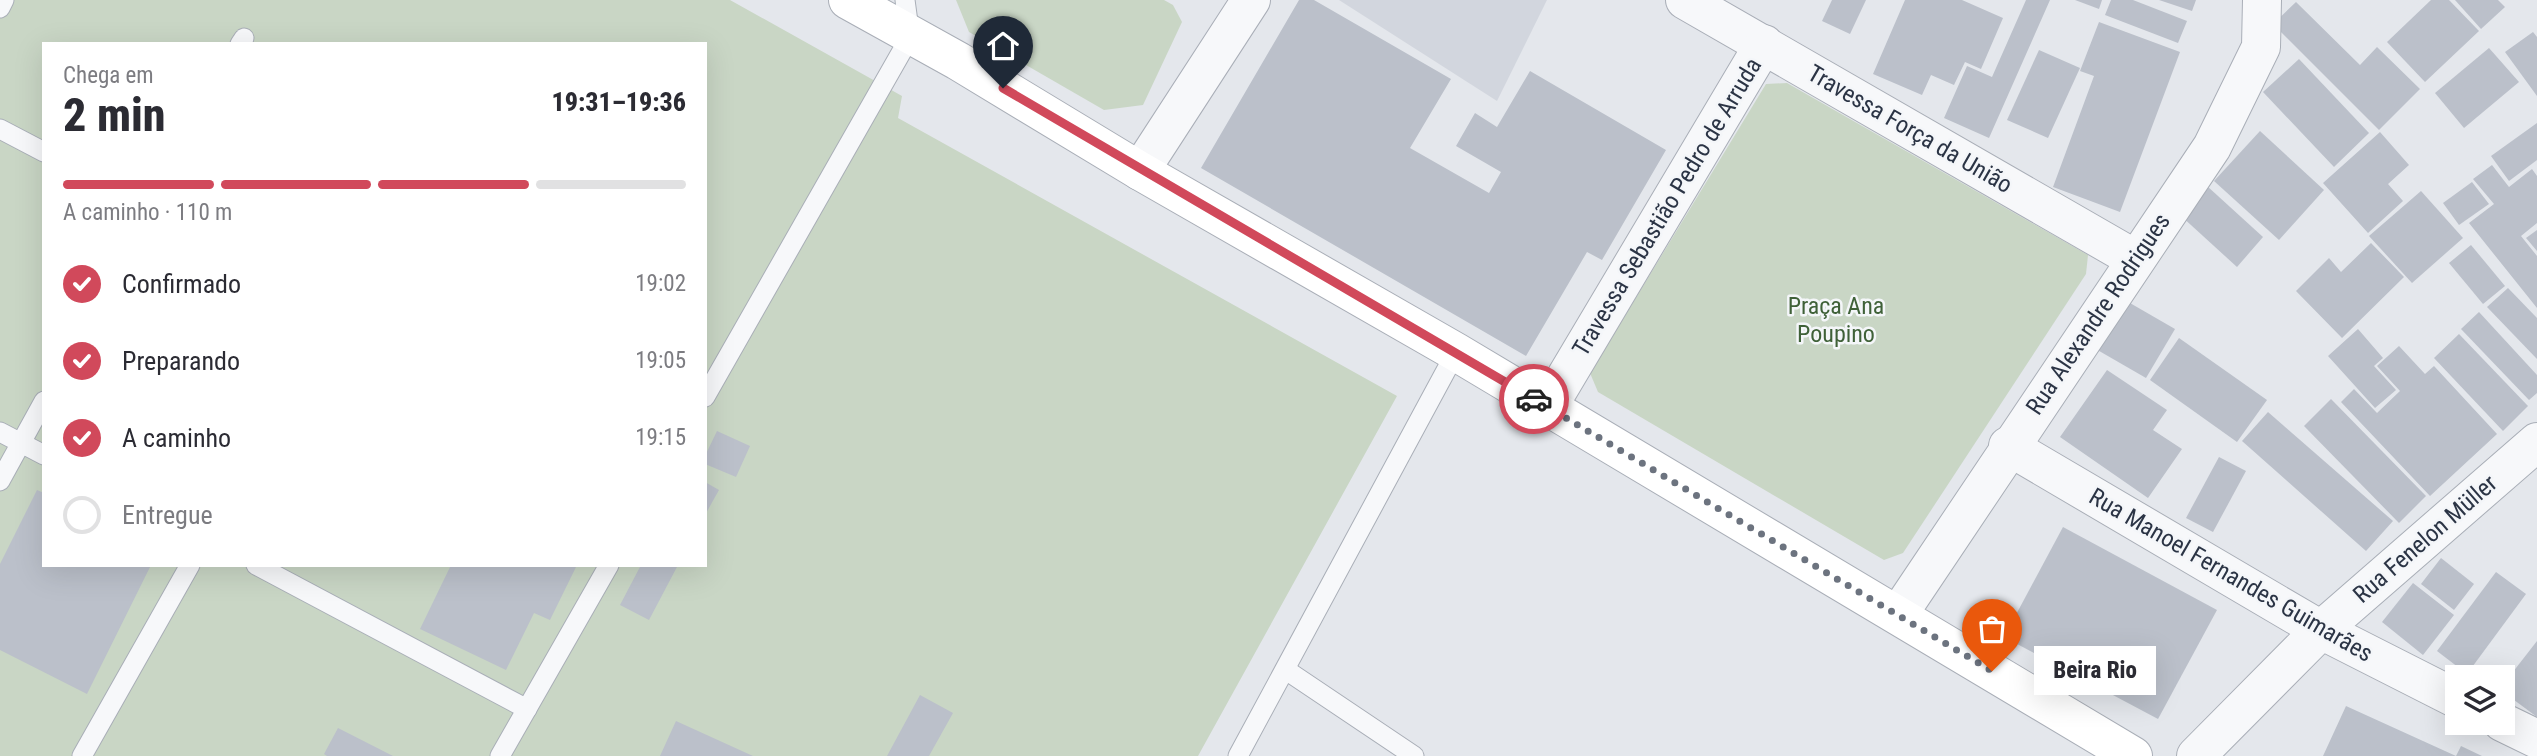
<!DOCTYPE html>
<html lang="pt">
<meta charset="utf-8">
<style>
:root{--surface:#fff;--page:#f2f2f3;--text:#2b2b33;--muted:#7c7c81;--line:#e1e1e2;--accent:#d1495b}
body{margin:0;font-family:"Roboto Condensed",sans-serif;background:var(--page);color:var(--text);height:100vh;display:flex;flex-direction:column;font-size:26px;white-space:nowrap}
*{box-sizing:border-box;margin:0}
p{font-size:23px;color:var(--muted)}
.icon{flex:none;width:38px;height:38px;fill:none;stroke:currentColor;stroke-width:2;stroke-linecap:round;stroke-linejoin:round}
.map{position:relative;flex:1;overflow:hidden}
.panel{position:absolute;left:42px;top:42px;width:665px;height:525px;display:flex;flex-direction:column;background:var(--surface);border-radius:0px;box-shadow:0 7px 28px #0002}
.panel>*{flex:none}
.tools{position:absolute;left:2445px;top:665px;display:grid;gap:14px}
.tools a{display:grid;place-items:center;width:70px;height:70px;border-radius:0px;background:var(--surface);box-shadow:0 7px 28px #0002;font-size:35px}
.pin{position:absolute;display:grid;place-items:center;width:60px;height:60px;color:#fff;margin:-72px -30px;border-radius:50% 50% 50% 0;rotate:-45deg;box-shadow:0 0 7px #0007}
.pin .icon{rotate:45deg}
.courier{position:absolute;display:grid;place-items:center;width:70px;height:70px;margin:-35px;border:5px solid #d1495b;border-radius:50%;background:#fff;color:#222;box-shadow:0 2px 9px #0007}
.bubble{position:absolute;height:49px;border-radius:0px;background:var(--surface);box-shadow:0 7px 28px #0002;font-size:23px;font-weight:800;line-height:49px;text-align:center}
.overview em{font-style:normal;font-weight:800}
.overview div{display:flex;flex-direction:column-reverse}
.overview{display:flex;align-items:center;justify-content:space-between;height:119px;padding:0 21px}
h1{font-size:46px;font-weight:800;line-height:52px}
.bar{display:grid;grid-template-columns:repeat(4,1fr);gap:10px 7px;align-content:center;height:84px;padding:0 21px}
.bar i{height:9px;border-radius:5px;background:var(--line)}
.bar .active{background:var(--accent)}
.bar p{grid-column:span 4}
ol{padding:0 21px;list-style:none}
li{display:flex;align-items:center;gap:21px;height:77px}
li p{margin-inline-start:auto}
li .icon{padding:7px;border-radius:50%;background:var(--accent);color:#fff;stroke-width:4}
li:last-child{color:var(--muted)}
li i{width:38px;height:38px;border:4px solid var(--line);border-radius:50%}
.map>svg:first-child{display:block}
.built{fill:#d2d6de}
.green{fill:#c9d6c5;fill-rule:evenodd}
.building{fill:#bbc0ca}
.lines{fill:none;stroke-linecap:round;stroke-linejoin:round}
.service-casing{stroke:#a9aeb7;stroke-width:21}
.minor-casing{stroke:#a9aeb7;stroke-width:40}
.secondary-casing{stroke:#a9aeb7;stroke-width:40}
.service{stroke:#f7f8fa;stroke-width:19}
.minor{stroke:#f7f8fa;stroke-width:38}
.secondary{stroke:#fff;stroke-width:38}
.done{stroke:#6c737f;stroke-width:7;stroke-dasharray:0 12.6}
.route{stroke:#d1495b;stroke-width:9}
.labels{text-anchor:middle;stroke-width:5;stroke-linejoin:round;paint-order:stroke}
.street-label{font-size:24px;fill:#2b3445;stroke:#f4f6f9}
.park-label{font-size:24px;fill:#3f6138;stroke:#f4f6f9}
</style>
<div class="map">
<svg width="2537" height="756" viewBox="0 0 2537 756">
<rect width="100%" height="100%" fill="#e4e7ec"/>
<path class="built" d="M1339,0H1547L1497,101Z"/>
<g class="green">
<path d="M0,0H730L902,96L898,118L1397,396L1198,756H0ZM44,44H705V565H44Z"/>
<path d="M956,0H1164L1173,5L1182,22L1143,105L1104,110L969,32Z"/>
<path d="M1787,83L2088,255L2086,274L1903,553L1884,560L1598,392L1590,373L1766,84Z"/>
</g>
<g class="building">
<path d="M1299,0H1314L1451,79L1410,148L1489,193L1501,172L1456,146L1475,113L1497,127L1530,71L1666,150L1602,260L1587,252L1526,356L1201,168Z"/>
<path d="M1832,0H1866L1850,34L1822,21Z"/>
<path d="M1905,0H1962L2003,18L1981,69L1965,62L1954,85L1931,75L1922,95L1873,74Z"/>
<path d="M2026,0H2050L1989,138L1944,118L1967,66L1992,77Z"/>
<path d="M2075,0H2102L2099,9Z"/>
<path d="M2111,0H2133L2187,21L2178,43L2105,15Z"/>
<path d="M2159,0H2196L2192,11Z"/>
<path d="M2431,0H2449L2479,31L2425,82L2387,42Z"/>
<path d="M2455,0H2498L2505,7L2481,29Z"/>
<path d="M2296,2L2360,65L2377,47L2420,89L2379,130L2273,24Z"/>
<path d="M2099,22L2180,52L2120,212L2053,187L2094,76L2080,71Z"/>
<path d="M2533,32L2537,37V96L2505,52Z"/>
<path d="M2489,48L2519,82L2464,128L2435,93Z"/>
<path d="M2039,50L2080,68L2048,138L2007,120Z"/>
<path d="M2299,59L2369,133L2334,167L2263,92Z"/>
<path d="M2537,123V160L2509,181L2491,156Z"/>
<path d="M2260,131L2324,190L2279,240L2214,181Z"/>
<path d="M2380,132L2409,165L2388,184L2403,201L2368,233L2323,183Z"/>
<path d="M2492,165L2509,187L2532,169L2537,176V223L2521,236L2537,256V308L2469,223L2494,204L2473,179Z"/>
<path d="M2472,182L2489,204L2459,225L2443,203Z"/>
<path d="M2207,186L2263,237L2237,267L2180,215Z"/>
<path d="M2421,191L2463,238L2412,283L2369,236Z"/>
<path d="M2537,230V251L2526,238Z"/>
<path d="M2371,243L2404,277L2342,338L2296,291L2329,258L2341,272Z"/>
<path d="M2471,245L2505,286L2483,304L2449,263Z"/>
<path d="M2508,288L2537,318V359L2487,307Z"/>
<path d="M2123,299L2175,329L2146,378L2094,348Z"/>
<path d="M2479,312L2537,375V393L2529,400L2461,329Z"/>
<path d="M2358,329L2383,358L2374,366L2396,390L2375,408L2328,356Z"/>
<path d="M2459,334L2528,406L2503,431L2434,358Z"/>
<path d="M2179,338L2267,400L2237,442L2150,380Z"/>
<path d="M2399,346L2425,374L2434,366L2497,434L2430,496L2341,402L2354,389L2377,413L2400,391L2377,366Z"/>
<path d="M2107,370L2167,410L2153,430L2182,449L2148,498L2060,437Z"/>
<path d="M2331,399L2426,496L2399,523L2304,426Z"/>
<path d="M2268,412L2393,521L2366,551L2242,441Z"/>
<path d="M717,431L750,446L736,477L705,464V456Z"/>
<path d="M2219,457L2246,471L2213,532L2186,518Z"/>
<path d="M705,482L719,490L705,515Z"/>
<path d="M37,490L44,493V565H151L87,694L0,650V564Z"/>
<path d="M2063,527L2217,610L2158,719L2004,637Z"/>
<path d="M2441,558L2474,584L2454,610L2421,584Z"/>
<path d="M451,565H577L550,620L534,613L506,670L420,629Z"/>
<path d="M641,565H678L649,620L620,605Z"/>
<path d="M2496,572L2526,594L2467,674L2437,651Z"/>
<path d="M2413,583L2454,615L2423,655L2382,622Z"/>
<path d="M2537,641V717L2502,691V686Z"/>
<path d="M920,695L953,713L929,756H887Z"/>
<path d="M2346,706L2456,756L2461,746L2482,756H2323Z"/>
<path d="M676,721L753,756H660Z"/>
<path d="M338,728L393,756H327L324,754Z"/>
</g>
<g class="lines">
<g class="service-casing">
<g id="service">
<path d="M0,8L4,0"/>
<path d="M240,44L244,38"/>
<path d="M0,129L44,152"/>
<path d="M705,397L910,37L905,0"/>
<path d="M0,432L44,455"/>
<path d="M0,481L44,401"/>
<path d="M256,565L527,709"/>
<path d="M1286,670L1414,756"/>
<path d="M82,756L190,565"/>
<path d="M500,756L609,565"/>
<path d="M1238,756L1456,352"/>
</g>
</g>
<g class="minor-casing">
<g id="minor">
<path d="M1685,0L2135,259"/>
<path d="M1140,171L1251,0"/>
<path d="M1548,407L1764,44"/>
<path d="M2008,446L2321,630L2457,699"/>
<path d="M1898,615L2212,147L2261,47L2262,0"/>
<path d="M2502,722L2537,739"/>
<path d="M2196,756L2321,630L2537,442"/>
</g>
</g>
<g class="secondary-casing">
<path id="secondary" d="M848,0L958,61L1140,171L1456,352L2133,756"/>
</g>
<use href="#service" class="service"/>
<use href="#minor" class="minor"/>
<use href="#secondary" class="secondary"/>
</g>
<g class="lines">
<path class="done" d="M1534,399L1992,671"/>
<path class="route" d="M1003,88L1534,399"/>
</g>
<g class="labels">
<g class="street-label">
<text transform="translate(1910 129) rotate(30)" y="8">Travessa Força da União</text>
<text transform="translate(1667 207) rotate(-59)" y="8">Travessa Sebastião Pedro de Arruda</text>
<text transform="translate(2098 314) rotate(-56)" y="8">Rua Alexandre Rodrigues</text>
<text transform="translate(2425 539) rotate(-41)" y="8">Rua Fenelon Müller</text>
<text transform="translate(2231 575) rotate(30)" y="8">Rua Manoel Fernandes Guimarães</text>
</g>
<g class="park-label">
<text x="1836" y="314">Praça Ana<tspan x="1836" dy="28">Poupino</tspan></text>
</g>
</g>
</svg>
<div class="tools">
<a><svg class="icon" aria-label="layers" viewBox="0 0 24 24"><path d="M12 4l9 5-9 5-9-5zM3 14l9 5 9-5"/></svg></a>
</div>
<div class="pin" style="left:1992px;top:671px;background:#ea580c"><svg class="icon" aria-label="bag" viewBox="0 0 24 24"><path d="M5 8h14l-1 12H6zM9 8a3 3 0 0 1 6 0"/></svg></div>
<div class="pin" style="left:1003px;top:88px;background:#1f2937"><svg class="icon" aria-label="home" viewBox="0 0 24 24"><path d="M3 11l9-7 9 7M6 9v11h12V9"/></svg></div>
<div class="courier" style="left:1534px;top:399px"><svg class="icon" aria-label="car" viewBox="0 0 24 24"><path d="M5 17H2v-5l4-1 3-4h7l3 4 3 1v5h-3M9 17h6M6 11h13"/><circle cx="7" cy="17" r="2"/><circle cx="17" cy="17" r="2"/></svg></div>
<div class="bubble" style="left:2034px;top:646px;width:122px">Beira Rio</div>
<section class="panel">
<div class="overview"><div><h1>2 min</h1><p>Chega em</p></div><em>19:31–19:36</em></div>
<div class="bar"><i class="active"></i><i class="active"></i><i class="active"></i><i></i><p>A caminho · 110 m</p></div>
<ol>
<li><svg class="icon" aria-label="check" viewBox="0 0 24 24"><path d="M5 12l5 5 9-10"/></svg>Confirmado<p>19:02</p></li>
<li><svg class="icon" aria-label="check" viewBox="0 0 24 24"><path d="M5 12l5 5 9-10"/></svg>Preparando<p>19:05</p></li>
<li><svg class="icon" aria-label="check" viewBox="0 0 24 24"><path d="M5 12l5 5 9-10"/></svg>A caminho<p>19:15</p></li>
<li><i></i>Entregue</li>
</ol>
</section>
</div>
